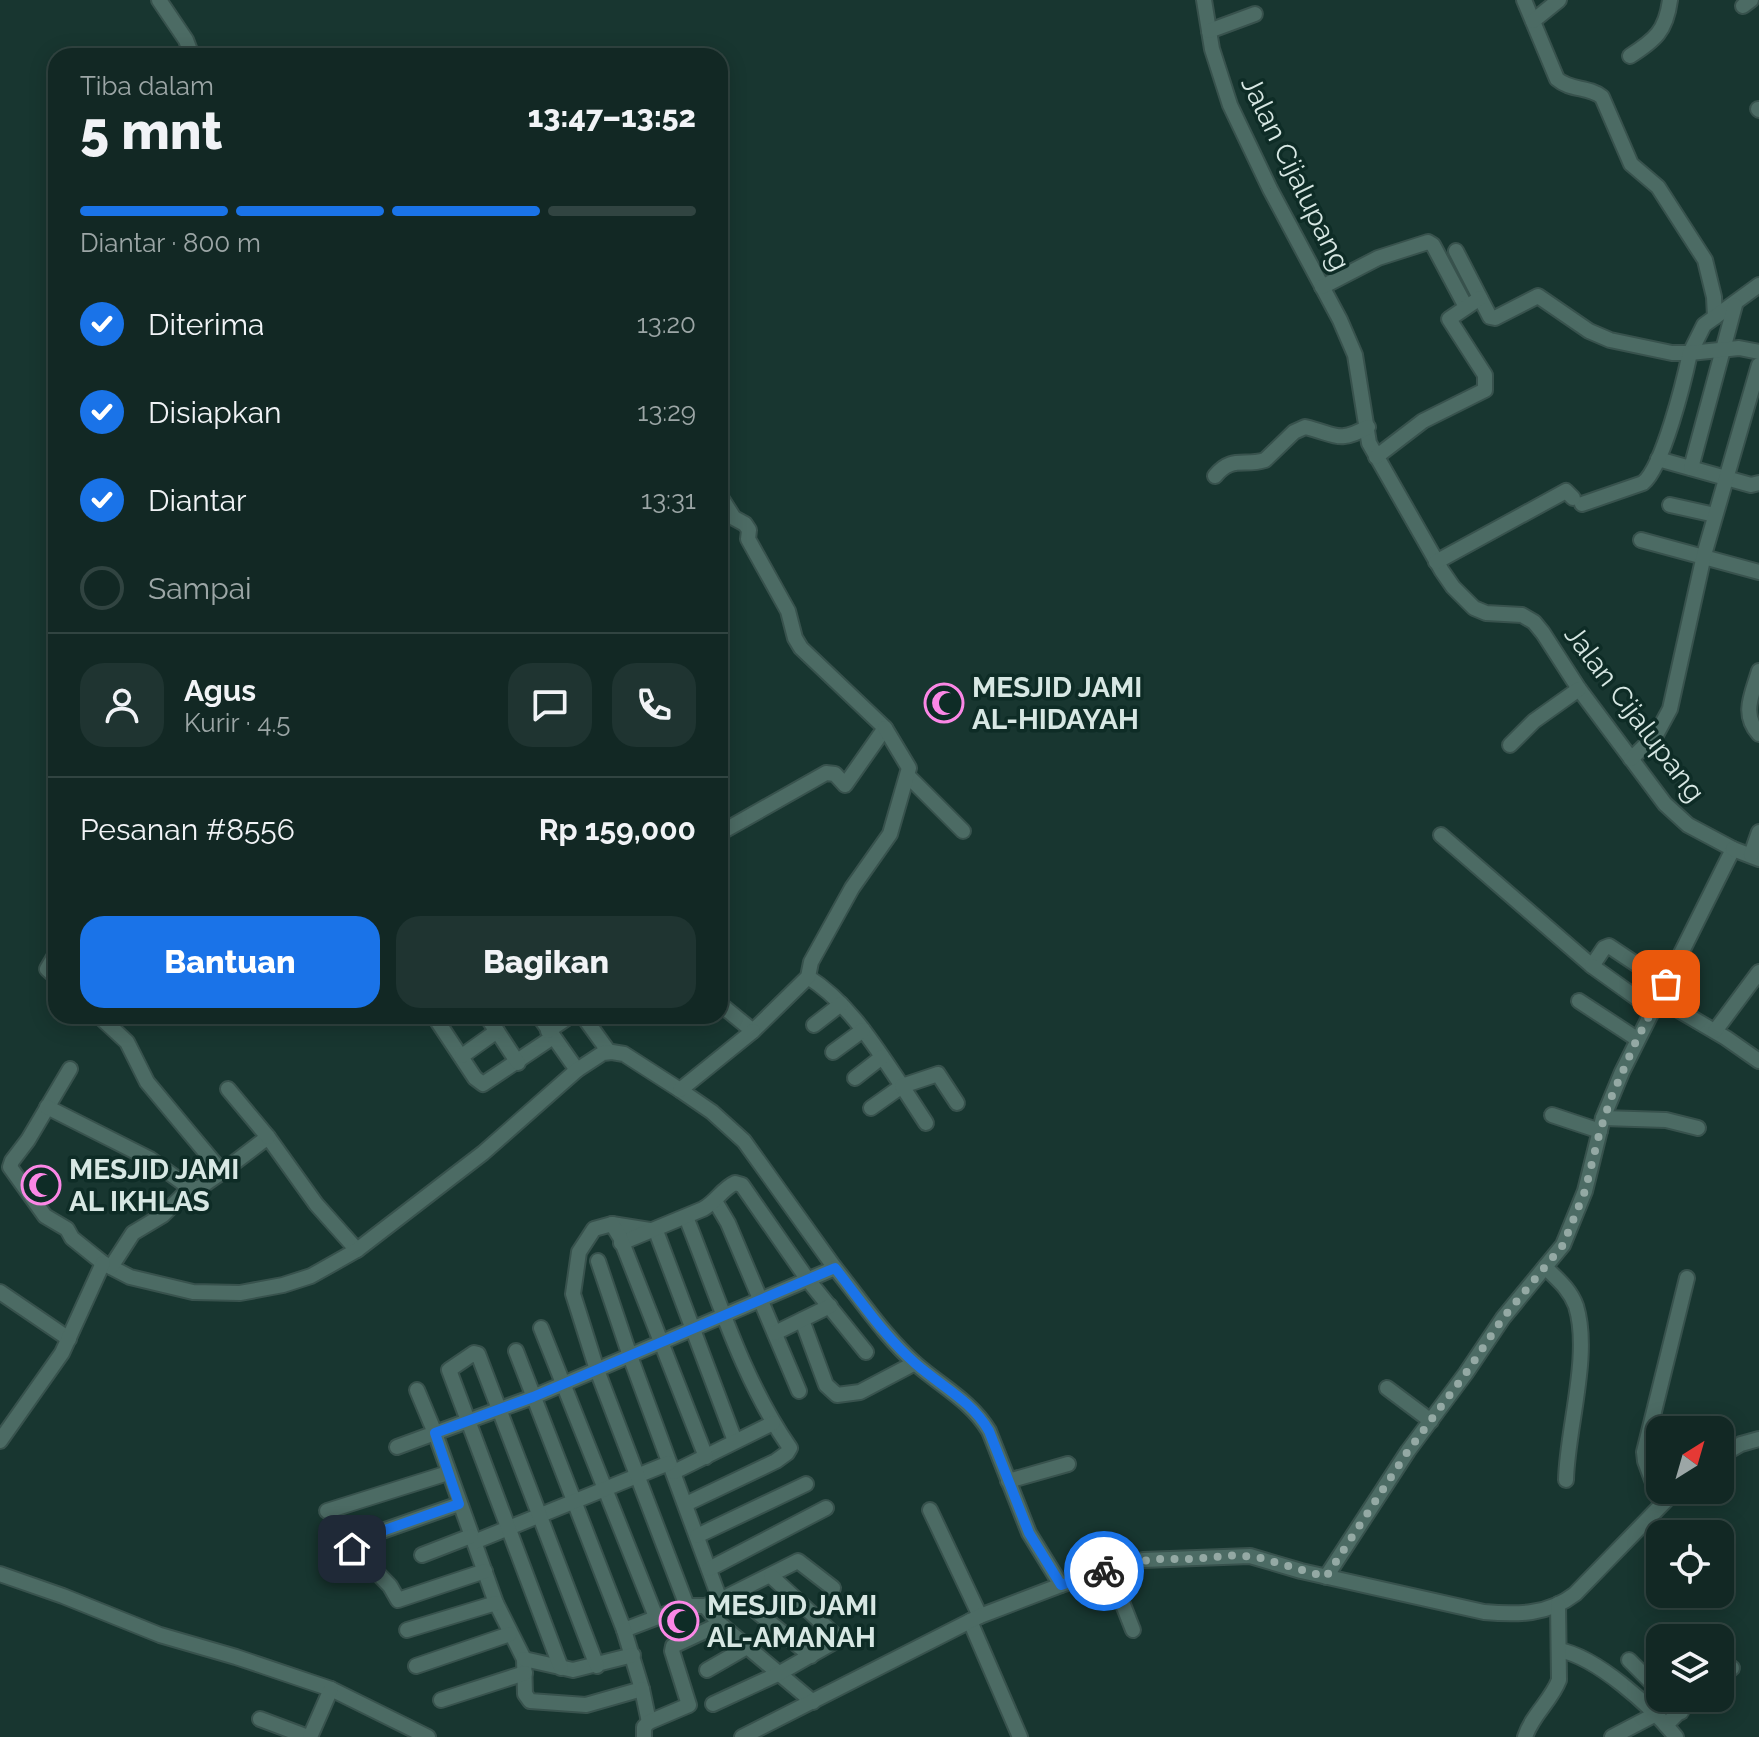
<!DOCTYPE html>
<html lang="id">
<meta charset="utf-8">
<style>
:root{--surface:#122824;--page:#1f3431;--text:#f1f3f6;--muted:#9ca6a6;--line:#314441;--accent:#1a73e8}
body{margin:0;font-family:Raleway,sans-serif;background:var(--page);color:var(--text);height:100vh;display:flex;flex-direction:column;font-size:30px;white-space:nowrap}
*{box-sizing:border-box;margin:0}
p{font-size:26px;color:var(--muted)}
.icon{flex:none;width:44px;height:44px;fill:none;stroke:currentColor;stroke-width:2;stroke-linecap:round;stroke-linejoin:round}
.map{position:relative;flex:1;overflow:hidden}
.sheet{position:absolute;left:48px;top:48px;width:680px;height:976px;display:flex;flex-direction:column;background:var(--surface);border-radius:24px;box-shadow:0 4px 20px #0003,0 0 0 2px var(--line)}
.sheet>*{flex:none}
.needle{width:52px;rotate:37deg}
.controls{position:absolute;left:1646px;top:1416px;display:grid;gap:16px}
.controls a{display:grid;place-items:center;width:88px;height:88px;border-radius:16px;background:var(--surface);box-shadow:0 4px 20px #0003,0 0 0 2px var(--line);font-size:40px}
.pin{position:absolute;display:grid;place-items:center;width:68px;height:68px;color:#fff;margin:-34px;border-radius:16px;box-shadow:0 4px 12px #0006}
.courier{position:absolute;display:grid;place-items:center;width:80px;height:80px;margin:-40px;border:6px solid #1a73e8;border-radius:50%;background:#fff;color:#222;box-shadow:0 2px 10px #0007}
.overview em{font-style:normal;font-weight:800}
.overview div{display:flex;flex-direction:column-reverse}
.overview{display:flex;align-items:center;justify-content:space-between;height:136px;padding:0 32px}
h1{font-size:52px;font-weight:800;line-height:60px}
.bar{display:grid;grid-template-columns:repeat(4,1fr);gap:12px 8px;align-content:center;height:96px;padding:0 32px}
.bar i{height:10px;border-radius:6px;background:var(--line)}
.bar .current{background:var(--accent)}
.bar p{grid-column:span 4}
.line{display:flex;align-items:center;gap:20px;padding:0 32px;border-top:2px solid var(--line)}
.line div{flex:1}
.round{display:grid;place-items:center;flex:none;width:84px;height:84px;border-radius:24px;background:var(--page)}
ol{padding:0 32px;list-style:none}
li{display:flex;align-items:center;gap:24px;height:88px}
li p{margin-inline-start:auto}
li .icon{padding:8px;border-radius:50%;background:var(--accent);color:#fff;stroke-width:4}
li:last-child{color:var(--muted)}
li i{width:44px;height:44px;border:4px solid var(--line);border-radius:50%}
.primary-button{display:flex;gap:16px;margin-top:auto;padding:16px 32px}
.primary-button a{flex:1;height:92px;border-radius:24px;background:var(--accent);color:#fff;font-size:32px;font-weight:800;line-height:92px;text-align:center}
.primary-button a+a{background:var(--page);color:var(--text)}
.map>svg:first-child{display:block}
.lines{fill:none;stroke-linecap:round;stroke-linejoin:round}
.minor-casing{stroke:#38524d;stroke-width:18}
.minor{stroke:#4c6b64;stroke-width:14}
.done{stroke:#94a9a4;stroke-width:8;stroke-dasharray:0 14.4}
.route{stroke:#1a73e8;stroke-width:10}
.labels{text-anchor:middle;stroke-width:7;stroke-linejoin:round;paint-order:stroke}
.street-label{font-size:28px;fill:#d7e7e3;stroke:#0e2c26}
.poi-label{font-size:28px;font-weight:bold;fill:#d7e7e3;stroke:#0e2c26;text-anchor:start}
</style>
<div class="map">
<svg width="1759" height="1737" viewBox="0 0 1759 1737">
<rect width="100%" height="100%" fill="#183630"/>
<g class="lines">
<g class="minor-casing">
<g id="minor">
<path d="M159,0L186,40L192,56"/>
<path d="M1204,0L1212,49L1230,105L1270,189L1340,320L1355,355L1369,443L1442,571L1453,587L1474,608L1486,613L1522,615L1534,622L1543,633L1579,689L1665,804L1688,825L1733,849L1622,1072L1603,1118L1585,1191L1563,1245L1503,1318L1466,1373L1408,1451L1326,1577"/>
<path d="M1524,0L1557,79C1571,91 1588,86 1602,97L1631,164L1658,187L1705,260L1714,297L1715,317"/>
<path d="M1743,6L1751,0"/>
<path d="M1533,21L1559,0"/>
<path d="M1209,31L1255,14"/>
<path d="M1630,56C1655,40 1666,31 1670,0"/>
<path d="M1758,109L1759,110"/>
<path d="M1456,251L1490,317L1495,318L1538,296L1589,331L1610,340L1672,353H1690L1704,325L1759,285"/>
<path d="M1322,287L1378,258L1428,242L1433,245L1466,307"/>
<path d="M1376,457L1423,421L1485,390V375L1449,319L1480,298"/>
<path d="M1658,459L1751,485L1759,483"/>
<path d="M1691,468L1735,305"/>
<path d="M1215,476C1232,455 1244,467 1265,460L1294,432L1305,427C1336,434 1337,444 1368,427"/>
<path d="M720,496L734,518L745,524L749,530L748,539L788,611L795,638L801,648L885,728L845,785L835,774L826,773L720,833"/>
<path d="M1582,504L1643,483C1663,467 1684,381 1690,353L1739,348L1759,352"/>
<path d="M1670,505L1715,515"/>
<path d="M1641,540L1759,572"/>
<path d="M1436,562L1566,491L1573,498"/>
<path d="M1759,671C1752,695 1741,714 1759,734"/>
<path d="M1510,745L1534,721L1579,689"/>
<path d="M1631,759L1656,735L1670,709L1704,555L1759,365"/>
<path d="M908,776L963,831"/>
<path d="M1441,835L1592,966L1604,948L1609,946L1666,984"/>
<path d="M1733,849L1759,859"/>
<path d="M1751,855L1759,832"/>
<path d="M56,954L47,969L56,977"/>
<path d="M1592,966L1652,1009"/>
<path d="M808,977C849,1003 875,1046 902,1086L871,1108"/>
<path d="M1658,998L1726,1038L1759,1061"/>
<path d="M1579,1001L1637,1039"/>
<path d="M720,1004L753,1031L808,977L811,962L852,888L890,834L909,768L885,728"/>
<path d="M99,1016L127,1042L147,1082L222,1172L268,1137L316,1204L357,1250"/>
<path d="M434,1016L475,1078L483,1084L553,1037"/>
<path d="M539,1016L577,1070"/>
<path d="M583,1016L609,1052"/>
<path d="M814,1025L841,1004"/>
<path d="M497,1031L518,1063"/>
<path d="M548,1031L570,1016"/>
<path d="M1715,1031L1759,972"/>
<path d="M833,1052L863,1030"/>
<path d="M462,1056L497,1031L486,1016"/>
<path d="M70,1069L28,1140L12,1161L10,1167L45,1216L67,1229L72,1238L103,1263L130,1277L193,1292L240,1293L283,1285L311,1276L357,1250L483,1153L577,1070L603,1053L612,1052L624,1054L680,1090L712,1112L744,1141L835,1268"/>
<path d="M855,1078L882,1057"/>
<path d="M228,1089L268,1137"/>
<path d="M680,1090L753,1031"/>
<path d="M47,1107L150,1159L190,1188H199L222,1172"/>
<path d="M1552,1115L1600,1131"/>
<path d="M1603,1118L1666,1120L1698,1128"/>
<path d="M926,1123L902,1086L938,1074L957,1103"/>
<path d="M715,1201L728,1223L799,1391"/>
<path d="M686,1217C717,1294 742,1379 790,1448L787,1453L776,1461L686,1504"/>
<path d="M612,1224L656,1231L735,1441"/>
<path d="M621,1243L703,1209C716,1202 722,1189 735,1183L742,1185L808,1280L866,1352"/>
<path d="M598,1261L630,1356L720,1600L705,1606H687L624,1630"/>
<path d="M111,1267L133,1233L163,1215L190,1188"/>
<path d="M1545,1267C1557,1279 1570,1289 1576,1306C1591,1355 1567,1429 1566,1480"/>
<path d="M0,1292L69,1339"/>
<path d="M802,1320L826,1385L837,1395L860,1392L915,1363"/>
<path d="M541,1328L656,1617"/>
<path d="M775,1333L830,1306"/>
<path d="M516,1351L624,1630L642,1689L586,1705L530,1701L525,1694L524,1659L496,1603L435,1433L533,1397L835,1268C861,1300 885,1337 916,1364C941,1386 971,1401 989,1431L1029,1533L1061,1585"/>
<path d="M1387,1388L1431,1421"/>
<path d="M0,1441L62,1353L103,1263"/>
<path d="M397,1447L435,1433L417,1390"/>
<path d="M1720,1456L1741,1444L1759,1439"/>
<path d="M674,1472L773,1423"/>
<path d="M1008,1481L1068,1464"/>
<path d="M459,1504L348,1543L390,1586L398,1600L485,1571"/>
<path d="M1661,1504L1645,1461L1644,1452L1687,1278"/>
<path d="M930,1510L980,1616"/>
<path d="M327,1511L448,1473"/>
<path d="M697,1536L806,1484"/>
<path d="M474,1542L669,1463"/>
<path d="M422,1555L471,1536"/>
<path d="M709,1569L826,1508"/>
<path d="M1109,1569L1133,1630"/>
<path d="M0,1574L63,1596L160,1635L236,1657L331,1689L428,1737"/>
<path d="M735,1594L811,1656"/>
<path d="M720,1600L798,1561L833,1588"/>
<path d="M687,1606L597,1370L573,1294L579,1252L594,1229L612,1224L620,1237L706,1457"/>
<path d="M705,1606L720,1624L813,1702"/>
<path d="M970,1621L1020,1737"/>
<path d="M407,1630L496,1603"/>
<path d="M1559,1650C1597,1657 1652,1707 1676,1737"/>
<path d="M524,1659L573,1670L633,1655"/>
<path d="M1629,1660L1660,1691"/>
<path d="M416,1666L510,1634"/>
<path d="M561,1668L449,1370L474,1353L478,1354L597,1666"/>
<path d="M707,1670L747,1647"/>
<path d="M1720,1677L1732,1668"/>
<path d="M642,1689L649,1722"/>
<path d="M1667,1698L1681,1712"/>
<path d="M441,1700L525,1673"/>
<path d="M713,1704L778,1674L836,1641V1636L771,1576"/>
<path d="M260,1719L308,1737"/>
<path d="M1666,1725L1693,1698"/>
<path d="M310,1737L331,1689"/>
<path d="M644,1737V1727L649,1722L689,1705L672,1651L673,1646L720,1624"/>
<path d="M742,1737L980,1616L1061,1585L1143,1560L1250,1556L1301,1571L1484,1612C1517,1615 1548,1615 1575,1594L1676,1490"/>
<path d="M1525,1737C1532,1715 1551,1701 1559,1680L1558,1604"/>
<path d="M1612,1737L1654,1715"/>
</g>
</g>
<use href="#minor" class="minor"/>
</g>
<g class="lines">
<path class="done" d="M1104,1571L1152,1559H1193L1237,1555L1261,1558L1326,1577L1408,1451L1466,1373L1503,1318L1563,1245L1585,1191L1600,1131L1611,1098L1637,1039L1666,984"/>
<path class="route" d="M352,1549L348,1543L459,1504L435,1433L533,1397L835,1268C860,1300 885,1337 916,1364C941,1386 972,1401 989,1431L1029,1533L1061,1585L1104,1571"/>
</g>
<defs>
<g id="mosque-ring" transform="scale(2)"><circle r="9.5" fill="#0e2c26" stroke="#fb87e6" stroke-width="1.5"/><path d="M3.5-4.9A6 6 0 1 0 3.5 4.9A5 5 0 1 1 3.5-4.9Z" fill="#fb87e6"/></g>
</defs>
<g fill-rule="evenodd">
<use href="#mosque-ring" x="944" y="703"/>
<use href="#mosque-ring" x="41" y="1185"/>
<use href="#mosque-ring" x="679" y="1621"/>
</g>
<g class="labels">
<g class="street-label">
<text transform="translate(1296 173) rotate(64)" y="10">Jalan Cijalupang</text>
<text transform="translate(1635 713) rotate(53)" y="10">Jalan Cijalupang</text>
</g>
<g class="poi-label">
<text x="972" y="697">MESJID JAMI<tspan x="972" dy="32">AL-HIDAYAH</tspan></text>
<text x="69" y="1179">MESJID JAMI<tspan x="69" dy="32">AL IKHLAS</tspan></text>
<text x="707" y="1615">MESJID JAMI<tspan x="707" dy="32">AL-AMANAH</tspan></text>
</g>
</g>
</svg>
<div class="controls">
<a><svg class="needle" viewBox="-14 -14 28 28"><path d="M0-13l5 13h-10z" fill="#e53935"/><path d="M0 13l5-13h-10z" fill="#9ca6a6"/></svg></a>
<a><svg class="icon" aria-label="locate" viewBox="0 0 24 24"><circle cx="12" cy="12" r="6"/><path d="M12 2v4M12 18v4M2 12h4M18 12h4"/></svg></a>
<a><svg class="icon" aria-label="layers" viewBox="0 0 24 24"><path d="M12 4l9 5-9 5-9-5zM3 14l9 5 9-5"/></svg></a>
</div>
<div class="pin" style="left:1666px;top:984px;background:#ea580c"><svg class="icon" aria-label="bag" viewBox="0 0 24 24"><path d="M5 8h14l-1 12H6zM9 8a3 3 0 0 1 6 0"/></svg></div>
<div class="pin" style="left:352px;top:1549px;background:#1f2937"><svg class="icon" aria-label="home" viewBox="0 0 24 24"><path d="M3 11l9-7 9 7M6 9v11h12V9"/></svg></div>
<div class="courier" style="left:1104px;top:1571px"><svg class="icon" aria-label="bike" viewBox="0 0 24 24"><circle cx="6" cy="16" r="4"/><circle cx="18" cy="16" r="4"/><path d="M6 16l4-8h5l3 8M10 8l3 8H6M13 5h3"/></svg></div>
<section class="sheet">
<div class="overview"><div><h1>5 mnt</h1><p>Tiba dalam</p></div><em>13:47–13:52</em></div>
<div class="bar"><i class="current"></i><i class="current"></i><i class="current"></i><i></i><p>Diantar · 800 m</p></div>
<ol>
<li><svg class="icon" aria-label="check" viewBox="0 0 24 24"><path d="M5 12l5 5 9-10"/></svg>Diterima<p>13:20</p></li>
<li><svg class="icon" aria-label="check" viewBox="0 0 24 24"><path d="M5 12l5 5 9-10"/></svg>Disiapkan<p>13:29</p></li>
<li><svg class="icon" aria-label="check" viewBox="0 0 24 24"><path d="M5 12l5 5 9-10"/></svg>Diantar<p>13:31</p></li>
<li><i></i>Sampai</li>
</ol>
<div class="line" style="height:144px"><a class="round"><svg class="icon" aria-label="person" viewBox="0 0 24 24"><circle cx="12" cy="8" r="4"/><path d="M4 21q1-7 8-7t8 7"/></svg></a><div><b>Agus</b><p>Kurir · 4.5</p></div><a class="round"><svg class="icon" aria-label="chat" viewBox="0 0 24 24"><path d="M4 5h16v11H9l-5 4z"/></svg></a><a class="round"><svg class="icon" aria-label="phone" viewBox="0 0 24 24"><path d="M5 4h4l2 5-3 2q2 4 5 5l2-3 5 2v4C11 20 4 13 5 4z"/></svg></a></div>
<div class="line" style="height:104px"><div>Pesanan #8556</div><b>Rp 159,000</b></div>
<div class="primary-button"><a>Bantuan</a><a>Bagikan</a></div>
</section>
</div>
